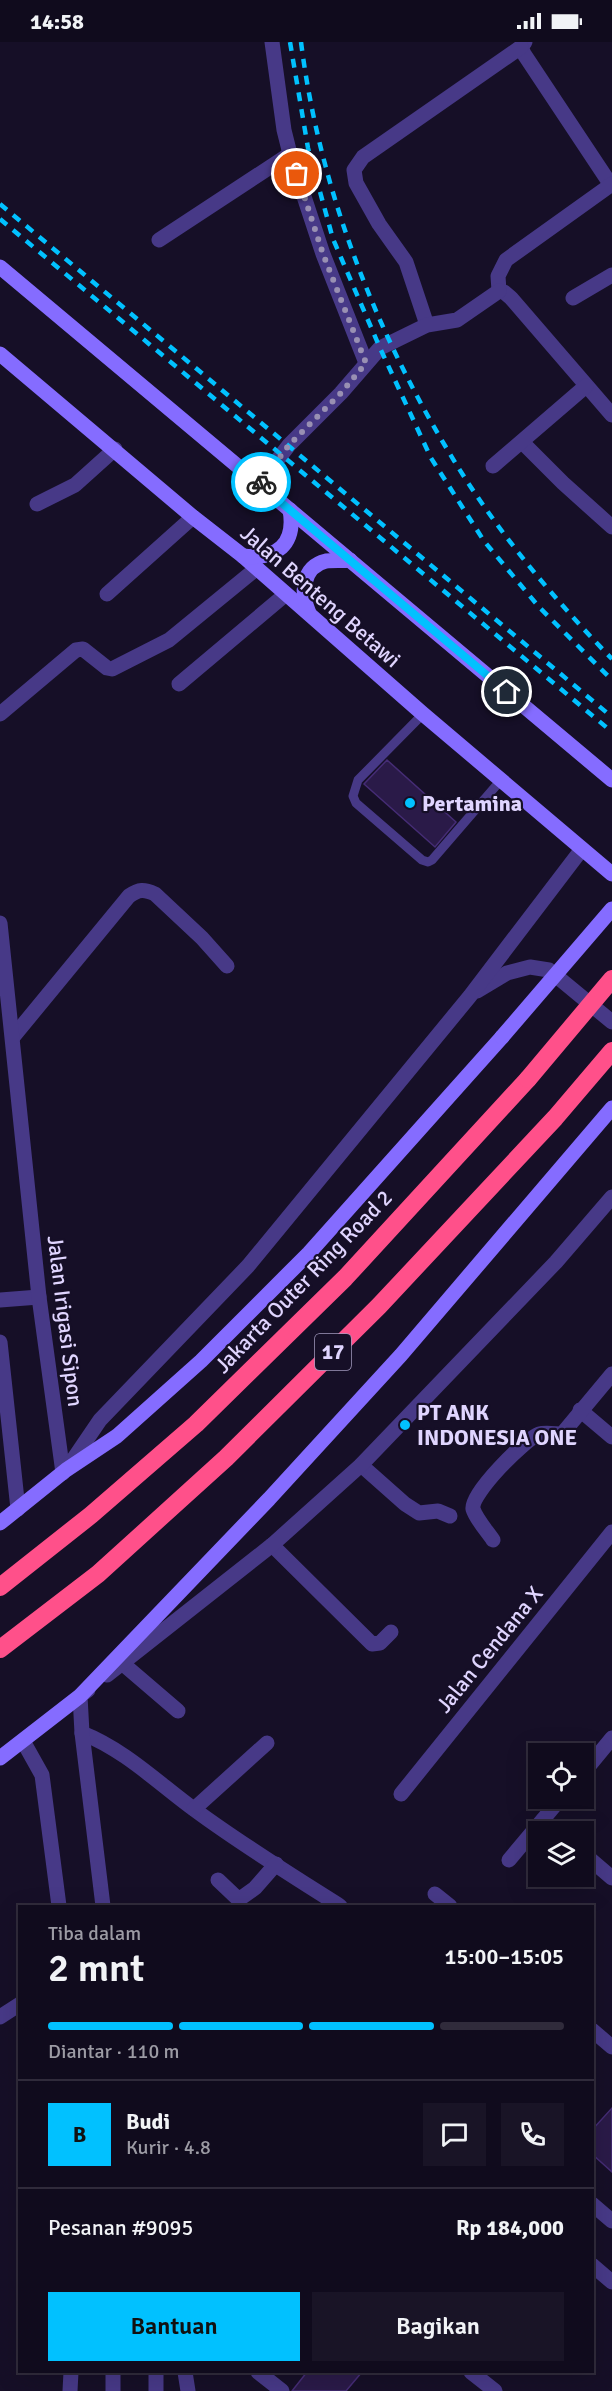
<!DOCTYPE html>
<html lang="id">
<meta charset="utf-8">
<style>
:root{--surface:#100b1d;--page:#191426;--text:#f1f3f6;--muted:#9c9ba4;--line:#302b3b;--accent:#01c1ff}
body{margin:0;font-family:Signika,sans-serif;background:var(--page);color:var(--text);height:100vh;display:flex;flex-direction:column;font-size:22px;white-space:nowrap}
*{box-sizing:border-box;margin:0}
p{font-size:20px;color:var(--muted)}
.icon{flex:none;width:33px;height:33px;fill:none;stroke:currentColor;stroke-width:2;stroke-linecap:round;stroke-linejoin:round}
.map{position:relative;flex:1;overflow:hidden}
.side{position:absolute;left:18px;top:1863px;width:576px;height:468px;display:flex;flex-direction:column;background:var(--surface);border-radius:0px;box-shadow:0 6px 24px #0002,0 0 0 2px var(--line)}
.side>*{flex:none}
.tools{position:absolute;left:528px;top:1701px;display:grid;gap:12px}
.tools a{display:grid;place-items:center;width:66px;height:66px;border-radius:0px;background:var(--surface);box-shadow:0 6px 24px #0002,0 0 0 2px var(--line);font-size:30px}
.pin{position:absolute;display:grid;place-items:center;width:51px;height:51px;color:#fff;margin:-26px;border:3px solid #fff;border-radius:50%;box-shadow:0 2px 6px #0007}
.courier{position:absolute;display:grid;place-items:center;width:60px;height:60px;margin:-30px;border:4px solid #01c1ff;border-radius:50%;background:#fff;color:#222;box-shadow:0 2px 8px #0007}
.summary em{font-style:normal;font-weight:600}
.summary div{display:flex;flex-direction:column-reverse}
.summary{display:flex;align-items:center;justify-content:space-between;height:102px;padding:0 30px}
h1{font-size:39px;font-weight:600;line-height:45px}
.bar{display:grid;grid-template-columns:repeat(4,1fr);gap:9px 6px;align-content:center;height:72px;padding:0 30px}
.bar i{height:8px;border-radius:4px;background:var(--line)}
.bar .active{background:var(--accent)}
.bar p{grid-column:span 4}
.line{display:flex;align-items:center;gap:15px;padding:0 30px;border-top:2px solid var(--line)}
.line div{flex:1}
.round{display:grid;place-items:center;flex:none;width:63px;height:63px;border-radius:0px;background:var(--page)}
.action{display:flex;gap:12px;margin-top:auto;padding:12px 30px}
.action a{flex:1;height:69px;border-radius:0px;background:var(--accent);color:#111;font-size:24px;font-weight:600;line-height:69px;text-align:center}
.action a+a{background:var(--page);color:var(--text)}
.status{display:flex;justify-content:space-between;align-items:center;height:42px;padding:0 30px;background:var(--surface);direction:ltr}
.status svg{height:16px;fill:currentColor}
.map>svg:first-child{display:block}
.building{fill:#2a1a48;stroke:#452c75;stroke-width:1.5}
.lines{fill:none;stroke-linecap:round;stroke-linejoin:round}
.service{stroke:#473987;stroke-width:9}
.minor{stroke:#473987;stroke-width:15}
.tertiary{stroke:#473987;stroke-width:15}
.secondary{stroke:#856cff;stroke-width:15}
.motorway{stroke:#ff508a;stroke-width:18}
.rail{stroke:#01c1ff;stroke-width:4.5;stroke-dasharray:9 8;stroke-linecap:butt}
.secondary-bridge{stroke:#856cff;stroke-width:15}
.motorway-bridge{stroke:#ff508a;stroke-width:18}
.done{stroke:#9990b3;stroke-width:6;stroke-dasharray:0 10.8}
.route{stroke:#01c1ff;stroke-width:8}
.poi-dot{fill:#01c1ff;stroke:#160f27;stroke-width:2}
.labels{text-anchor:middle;stroke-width:4.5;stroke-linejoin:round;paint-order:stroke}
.shield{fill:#160f27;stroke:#a39abe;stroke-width:1.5}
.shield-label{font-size:21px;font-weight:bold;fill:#e0d5ff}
.street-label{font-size:22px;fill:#e0d5ff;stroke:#160f27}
.poi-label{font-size:22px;font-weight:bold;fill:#e0d5ff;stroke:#160f27;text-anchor:start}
</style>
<div class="status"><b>14:58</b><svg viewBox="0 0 49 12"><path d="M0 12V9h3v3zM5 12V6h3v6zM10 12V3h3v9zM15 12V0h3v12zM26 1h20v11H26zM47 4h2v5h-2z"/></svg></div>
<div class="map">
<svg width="612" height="2349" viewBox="0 0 612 2349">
<rect width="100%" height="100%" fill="#160f27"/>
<g class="building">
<path d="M387,718L456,780L435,805L364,742Z"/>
<path d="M612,2066V2130L592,2112V2088Z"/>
<path d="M307,2330H362L346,2349H292Z"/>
</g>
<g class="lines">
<path class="service" d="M423,672L358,738L353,754L356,761L422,818L428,820L432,818L501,738"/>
<g class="minor">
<path d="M272,0L284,88L290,112L323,212L366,321"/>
<path d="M525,0L521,5L524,12L611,143"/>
<path d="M159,198L290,112"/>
<path d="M499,249L504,250L511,256L612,373"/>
<path d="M499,249L498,234L506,218L612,142"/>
<path d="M573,256L612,233"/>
<path d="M427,283L406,220L379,182L356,141L354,128L363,115L521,5"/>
<path d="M522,400L563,441L612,485"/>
<path d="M493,424L586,344"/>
<path d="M259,442L289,403L341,351L380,306L427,283L457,278L499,249"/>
<path d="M37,462L75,443L115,407"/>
<path d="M107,552L193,475"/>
<path d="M179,642L286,552"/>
<path d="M0,672L76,608L83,607L107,626L112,627L169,598L257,526"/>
<path d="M13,995L129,854C139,847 144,847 155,852L202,896L227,924"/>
<path d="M0,1258L39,1255"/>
<path d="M580,1368L612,1395"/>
<path d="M361,1423L405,1462L419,1471L438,1469L450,1474"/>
<path d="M493,1498C487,1489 476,1477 473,1467C470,1452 525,1397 539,1392C545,1390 556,1392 562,1392L612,1332"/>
<path d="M272,1503L372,1602L380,1601L391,1590"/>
<path d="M122,1621L178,1669"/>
<path d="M82,1691C125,1708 158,1741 195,1768C241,1802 291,1833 340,1864"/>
<path d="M584,1730L612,1696"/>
<path d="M401,1752L612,1490"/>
<path d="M194,1767L267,1701"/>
<path d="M543,1778L557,1790"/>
<path d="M584,1812L612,1836"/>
<path d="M509,1818L561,1756"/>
<path d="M218,1838L237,1856H241L255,1846L276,1822"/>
<path d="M435,1852L450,1864"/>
<path d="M0,1975L20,1962"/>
<path d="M592,1988L612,2005"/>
<path d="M592,2162L612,2179"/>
<path d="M592,2223L612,2240"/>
<path d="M185,2330L188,2349"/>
<path d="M258,2330L282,2349"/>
<path d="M471,2330L495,2349"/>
<path d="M70,2349L71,2330"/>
</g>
<g class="tertiary">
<path d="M0,881L39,1255L63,1431"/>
<path d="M477,949L507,931L530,925L549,928L612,980"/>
<path d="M0,1300L18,1467"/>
<path d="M66,1428L100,1378L248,1224L470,954L582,807"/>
<path d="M107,1633L272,1503L361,1423L556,1220L612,1155"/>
<path d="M88,1648L80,1654L82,1691L103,1864"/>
<path d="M23,1699L42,1733L59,1864"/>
<path d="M113,2330V2349"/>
<path d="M156,2330V2349"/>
</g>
<g class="secondary">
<path d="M0,225L612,738"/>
<path d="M0,312L193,475L243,514L423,672L612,832"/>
<path d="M243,514C277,518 296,502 290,468"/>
<path d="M309,571C301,553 301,525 326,519C333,518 343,519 350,518"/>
<path d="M0,1481L66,1428L117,1394L201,1319L309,1211L502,995"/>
<path d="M0,1716L80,1654L269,1457L401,1313L612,1066"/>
</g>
<g class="motorway">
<path d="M0,1545L91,1473L196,1382L345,1236L528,1037"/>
<path d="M0,1607L98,1532L226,1416L379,1264L555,1076L612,1009"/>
</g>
<g class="rail">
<path d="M290,0L308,106L333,197L380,306L431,416L484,499L539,565L612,638"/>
<path d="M301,0C319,143 373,284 447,407C492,483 550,553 612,617"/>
<path d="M0,162L612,675"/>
<path d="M0,177L612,690"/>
</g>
<path class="secondary-bridge" d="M502,995L612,867"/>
<path class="motorway-bridge" d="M528,1037L612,937"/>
</g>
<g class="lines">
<path class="done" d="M261,440L289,403L341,351L366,321L323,212L297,132"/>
<path class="route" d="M261,440L259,442L507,650"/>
</g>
<g class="poi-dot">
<circle cx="410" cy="761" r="6"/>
<circle cx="405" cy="1383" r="6"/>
</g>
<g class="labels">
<rect class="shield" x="315" y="1292" width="36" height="36" rx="4.5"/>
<g class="shield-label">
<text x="333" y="1317">17</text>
</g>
<g class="street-label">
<text transform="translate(321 554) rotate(41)" y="8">Jalan Benteng Betawi</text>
<text transform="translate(303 1239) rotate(-46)" y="8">Jakarta Outer Ring Road 2</text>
<text transform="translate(66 1279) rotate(83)" y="8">Jalan Irigasi Sipon</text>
<text transform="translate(489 1607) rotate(-51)" y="8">Jalan Cendana X</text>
</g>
<g class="poi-label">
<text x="422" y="769">Pertamina</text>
<text x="417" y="1378">PT ANK<tspan x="417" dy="25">INDONESIA ONE</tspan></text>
</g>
</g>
</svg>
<div class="tools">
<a><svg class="icon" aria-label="locate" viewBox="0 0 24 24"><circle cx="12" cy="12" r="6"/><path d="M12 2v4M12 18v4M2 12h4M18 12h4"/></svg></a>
<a><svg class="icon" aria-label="layers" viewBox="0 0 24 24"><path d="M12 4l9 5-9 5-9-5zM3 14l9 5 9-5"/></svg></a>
</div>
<div class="pin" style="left:297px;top:132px;background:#ea580c"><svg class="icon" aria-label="bag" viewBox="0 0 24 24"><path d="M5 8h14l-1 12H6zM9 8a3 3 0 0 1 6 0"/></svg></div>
<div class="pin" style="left:507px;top:650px;background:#1f2937"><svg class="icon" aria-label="home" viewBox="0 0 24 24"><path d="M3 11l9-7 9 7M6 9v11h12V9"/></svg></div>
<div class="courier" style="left:261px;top:440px"><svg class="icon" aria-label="bike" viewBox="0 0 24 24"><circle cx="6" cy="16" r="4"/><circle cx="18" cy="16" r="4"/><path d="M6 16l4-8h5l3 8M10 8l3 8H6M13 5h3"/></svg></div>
<section class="side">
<div class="summary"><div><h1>2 mnt</h1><p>Tiba dalam</p></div><em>15:00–15:05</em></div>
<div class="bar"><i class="active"></i><i class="active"></i><i class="active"></i><i></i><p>Diantar · 110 m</p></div>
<div class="line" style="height:108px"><b class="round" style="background:var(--accent);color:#111">B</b><div><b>Budi</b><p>Kurir · 4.8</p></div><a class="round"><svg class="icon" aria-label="chat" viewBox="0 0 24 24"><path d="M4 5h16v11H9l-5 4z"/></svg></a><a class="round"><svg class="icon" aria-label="phone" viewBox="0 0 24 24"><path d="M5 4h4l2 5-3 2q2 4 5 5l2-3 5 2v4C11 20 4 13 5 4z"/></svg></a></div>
<div class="line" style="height:78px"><div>Pesanan #9095</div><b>Rp 184,000</b></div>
<div class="action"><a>Bantuan</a><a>Bagikan</a></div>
</section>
</div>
